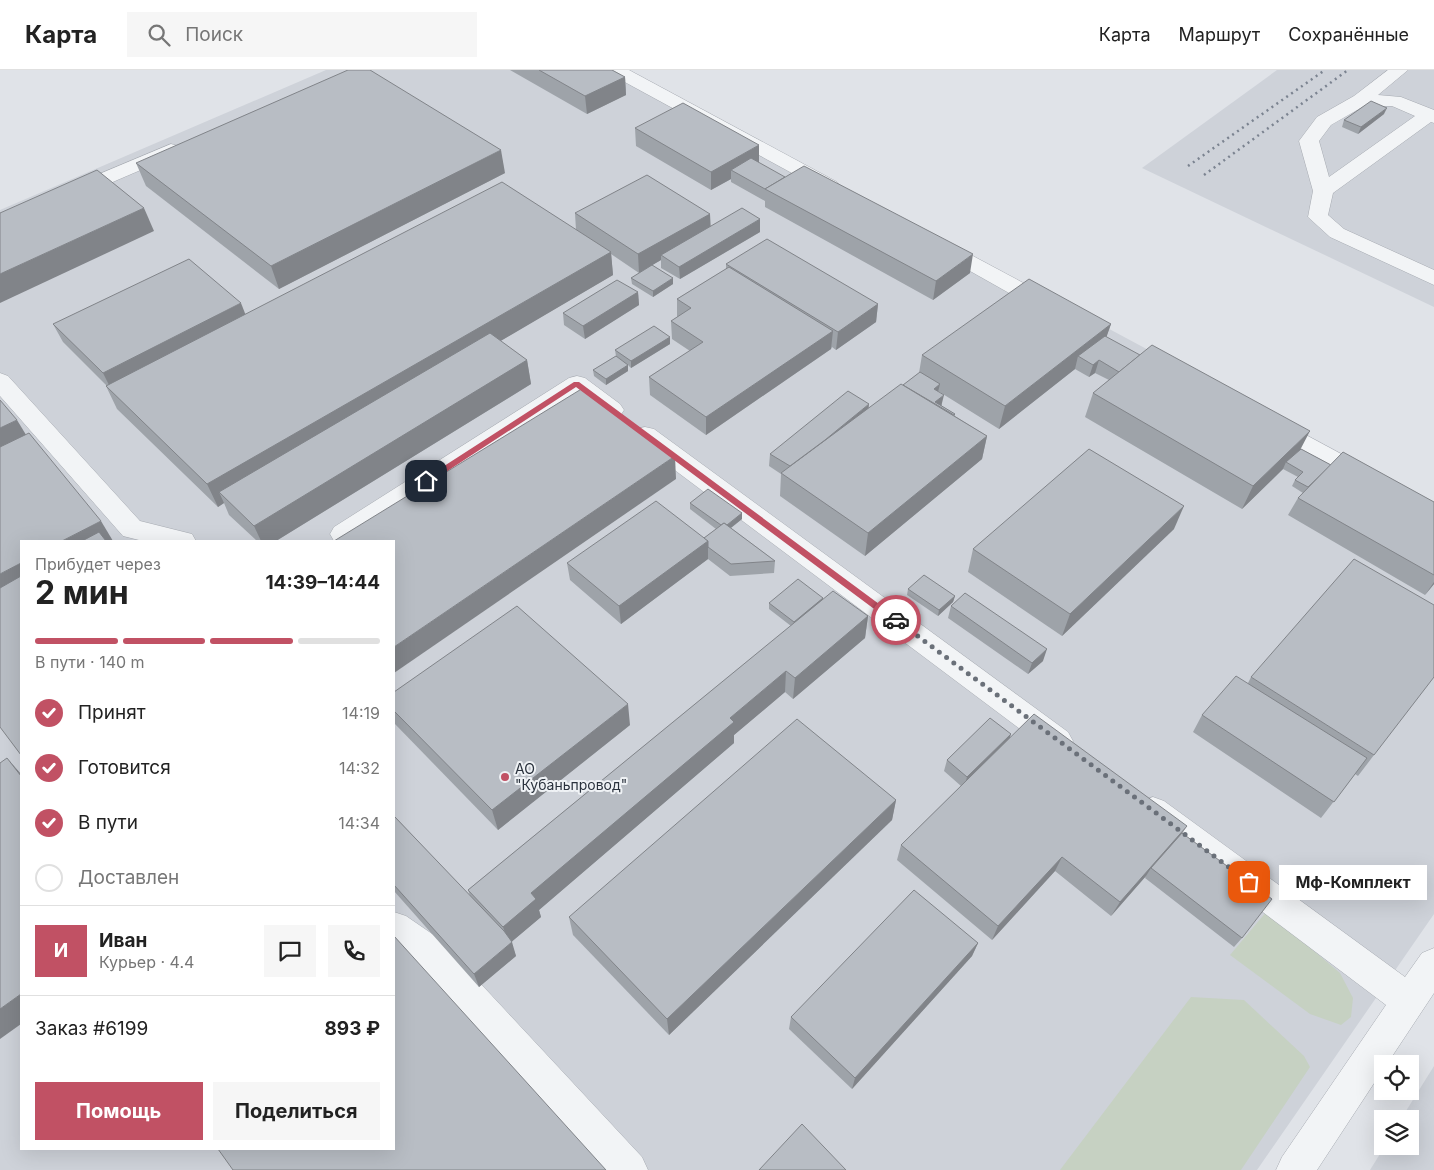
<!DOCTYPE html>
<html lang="ru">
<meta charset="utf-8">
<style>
:root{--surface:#fff;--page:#f6f6f6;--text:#222;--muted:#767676;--line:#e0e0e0;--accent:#c15164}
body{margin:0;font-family:Inter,sans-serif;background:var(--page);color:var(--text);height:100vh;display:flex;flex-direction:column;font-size:19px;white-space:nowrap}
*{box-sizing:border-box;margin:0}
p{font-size:16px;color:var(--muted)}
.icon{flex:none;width:28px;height:28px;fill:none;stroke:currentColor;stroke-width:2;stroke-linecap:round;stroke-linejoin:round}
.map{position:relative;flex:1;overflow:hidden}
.sheet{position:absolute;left:20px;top:470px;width:375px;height:610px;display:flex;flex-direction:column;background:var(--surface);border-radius:0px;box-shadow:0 5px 20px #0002}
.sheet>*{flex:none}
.controls{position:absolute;left:1374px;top:985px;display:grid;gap:10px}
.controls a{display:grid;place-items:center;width:45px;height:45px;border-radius:0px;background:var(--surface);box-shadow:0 5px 20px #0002;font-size:25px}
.pin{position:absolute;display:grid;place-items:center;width:42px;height:42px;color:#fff;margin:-21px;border-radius:10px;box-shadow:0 2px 8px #0006}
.courier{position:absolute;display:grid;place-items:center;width:50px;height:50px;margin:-25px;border:4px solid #c15164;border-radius:50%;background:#fff;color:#222;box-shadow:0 1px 6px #0007}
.bubble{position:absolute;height:35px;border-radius:0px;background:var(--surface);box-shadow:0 5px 20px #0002;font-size:16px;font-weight:700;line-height:35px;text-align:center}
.head em{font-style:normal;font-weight:700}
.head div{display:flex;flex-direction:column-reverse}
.head{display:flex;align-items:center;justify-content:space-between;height:85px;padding:0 15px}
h1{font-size:32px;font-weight:700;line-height:38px}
.bar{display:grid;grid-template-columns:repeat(4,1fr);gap:8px 5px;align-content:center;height:60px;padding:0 15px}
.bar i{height:6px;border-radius:4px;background:var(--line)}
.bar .selected{background:var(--accent)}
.bar p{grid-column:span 4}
.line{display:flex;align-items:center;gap:12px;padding:0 15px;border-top:1px solid var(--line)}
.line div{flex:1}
.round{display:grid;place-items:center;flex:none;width:52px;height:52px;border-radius:0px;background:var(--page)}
ol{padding:0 15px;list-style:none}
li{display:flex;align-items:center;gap:15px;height:55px}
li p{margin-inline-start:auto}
li .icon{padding:5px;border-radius:50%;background:var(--accent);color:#fff;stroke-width:4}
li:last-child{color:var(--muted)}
li i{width:28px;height:28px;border:2px solid var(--line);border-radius:50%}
.button{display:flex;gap:10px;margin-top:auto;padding:10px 15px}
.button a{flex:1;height:58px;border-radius:0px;background:var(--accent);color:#fff;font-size:20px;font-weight:700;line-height:58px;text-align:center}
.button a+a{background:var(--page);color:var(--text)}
header{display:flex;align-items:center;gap:30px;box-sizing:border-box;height:70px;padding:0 25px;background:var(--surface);border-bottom:1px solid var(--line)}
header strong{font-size:24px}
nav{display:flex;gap:28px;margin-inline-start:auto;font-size:18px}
.search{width:350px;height:45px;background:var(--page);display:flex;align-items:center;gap:12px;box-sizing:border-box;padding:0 18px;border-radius:0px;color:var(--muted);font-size:19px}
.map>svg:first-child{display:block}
.built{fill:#ced2d9;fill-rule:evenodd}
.green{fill:#c6d1c2}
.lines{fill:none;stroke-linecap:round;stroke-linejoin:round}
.minor-casing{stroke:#a6aab1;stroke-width:1}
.minor{fill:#f2f4f6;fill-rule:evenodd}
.rail{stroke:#7b8390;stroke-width:2.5;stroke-dasharray:2 4;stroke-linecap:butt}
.wall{fill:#9ea3a9}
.shaded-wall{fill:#818489}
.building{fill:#b8bdc4;stroke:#818489}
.route{fill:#c15164}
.done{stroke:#6a7079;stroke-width:5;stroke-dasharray:0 9}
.poi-dot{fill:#c15164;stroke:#eff2f5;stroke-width:2}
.labels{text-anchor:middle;stroke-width:4;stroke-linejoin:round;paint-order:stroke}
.poi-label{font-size:14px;fill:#2a323d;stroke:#eff2f5;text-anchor:start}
</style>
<header>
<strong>Карта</strong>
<div class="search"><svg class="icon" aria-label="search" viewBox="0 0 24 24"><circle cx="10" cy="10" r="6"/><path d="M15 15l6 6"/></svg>Поиск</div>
<nav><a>Карта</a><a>Маршрут</a><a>Сохранённые</a></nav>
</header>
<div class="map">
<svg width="1434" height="1100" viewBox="0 0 1434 1100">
<rect width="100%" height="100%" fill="#e0e3e8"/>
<g class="built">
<path d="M326,0H626L1434,433V844L1257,1100H0V140ZM21,471H394V1079H21Z"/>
<path d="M1277,0H1434V237L1142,98Z"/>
<path d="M1434,996V1100H1370L1385,1076H1410V1049H1401Z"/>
</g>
<g class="green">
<path d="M1267,841L1340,903L1353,928L1351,947L1341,955L1310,944L1230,885Z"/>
<path d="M1191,927L1244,930L1304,986L1310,997L1241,1100H1060Z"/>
</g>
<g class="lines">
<g class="minor-casing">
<g id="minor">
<path d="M607,0H629L837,112L840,116L837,120L830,122L823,120L610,4Z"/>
<path d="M1388,0H1408L1378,25L1401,27L1434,40V53L1431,52L1333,123L1328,145L1344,159L1434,200V215L1330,167L1308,147L1313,121L1299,71L1317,47L1354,26ZM1364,36H1392L1415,46L1329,107L1319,71L1331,55Z"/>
<path d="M171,74L178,76L181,80L178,84L80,126L73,128L66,126L63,122L66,118Z"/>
<path d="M938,169L945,171L1057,231L1060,236L1057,241L1049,243L1041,241L931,179L928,175L931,171Z"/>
<path d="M0,303L8,306L140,451L192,464L196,471H143L123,466L0,326Z"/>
<path d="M577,306L585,308L620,334L624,340L620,346C603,351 590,335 576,325L352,471H334L330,464L334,457L569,308Z"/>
<path d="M1271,349L1280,351L1434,434V455L1425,453L1262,363L1259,357L1262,351Z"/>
<path d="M645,357L654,359L1068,662L1073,671L1068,680L1058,684L1048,680L636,371L633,365L636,359Z"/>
<path d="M1153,727L1164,731L1405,907L1422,883L1434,878V923L1387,994H1382V1001L1317,1100H1276L1282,1087L1386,935L1142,751L1138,741L1142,731Z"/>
<path d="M394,842L406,846L438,868L642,1087L648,1100H604L414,890L394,876Z"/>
</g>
</g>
<use href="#minor" class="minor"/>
<g class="rail">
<path d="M1188,96L1325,0"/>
<path d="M1204,105L1348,0"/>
</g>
</g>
<g class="wall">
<path d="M510,0H612L625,7L626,25L587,44Z"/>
<path d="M1384,44L1358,64L1342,57L1344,50Z"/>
<path d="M635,58L785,107L970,203L933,230L765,137V131L731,112V109L711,120L636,76Z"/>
<path d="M136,93L505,103L279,219L146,116Z"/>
<path d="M575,143L710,144V156L760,162L680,209L661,198V190L652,195L673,214L653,227L632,214L631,208L649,197L639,203L611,184L613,205L500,271L527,290L531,314L276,471H257L229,445L224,433L218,437L117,339L106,316V315L63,272L53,254L245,244L576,160Z"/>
<path d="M726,194L878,234L876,252L836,280L832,277L831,279L706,365L650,325L649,307L690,281L672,269L671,251L677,247V229L726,199Z"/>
<path d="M638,222L639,235L585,269L564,255L563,243Z"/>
<path d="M1111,254L1106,267L1301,379L1331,395L1434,432V514L1425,525L1288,445L1298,428L1303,423L1292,416L1295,410L1298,407L1283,399L1242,439L1085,347L1093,323L1109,310L1095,303L1089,307L1075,299L999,359L938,321L942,336L955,344V346L987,366L982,389L865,486L780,426L781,404L769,396L770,384L869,338L903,315L919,303L922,285Z"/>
<path d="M670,267V274L631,298L628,295V301L606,315L594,306L593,300L616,286L615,280Z"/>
<path d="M690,433L742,443V449L731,458L775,491L774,503L730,506L708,489L621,554L570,510L567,493L704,468L716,459L690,439Z"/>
<path d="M1174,459L1062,566L968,502L973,479Z"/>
<path d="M908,519L955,526L953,532L938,546L907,525Z"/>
<path d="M823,528V530L868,546L865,568L793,629L785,622L734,665V673L539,840L541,847L511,872L516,886L479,917L394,821V746L470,826L468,820L791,556L769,539V533Z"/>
<path d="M951,536L1043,591L1028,604L948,548Z"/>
<path d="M1251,607L1374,685L1358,706L1355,704L1321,748L1193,662L1202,645L1248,613Z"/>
<path d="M394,622L630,655L498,760L394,653Z"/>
<path d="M1010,668L1182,763L1242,868L1234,877L1145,808L1146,806L1111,846L1055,801L992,870L897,790L901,775L961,716L944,701L947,690Z"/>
<path d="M896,730L892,750L669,965L573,865L569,847Z"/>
<path d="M978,873L972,886L852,1019L789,959L791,947Z"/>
</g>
<g class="shaded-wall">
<path d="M625,7L626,25L587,44L585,26Z"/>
<path d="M1387,38L1384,44L1358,64L1361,57Z"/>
<path d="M759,75V93L731,100V109L711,120V102Z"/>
<path d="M501,80L505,103L279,219L271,196Z"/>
<path d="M144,138L154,161L0,233V204Z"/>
<path d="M710,144L711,162L661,185V190L639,203L638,184Z"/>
<path d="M760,149V162L680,209L679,197Z"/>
<path d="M611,182L613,205L228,431L219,422L224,433L218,437L207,414Z"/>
<path d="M973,184L970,203L933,230L936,211Z"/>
<path d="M673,208V214L653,227V221Z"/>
<path d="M638,222L639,235L585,269L583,256Z"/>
<path d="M241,233L248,251L112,321L103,303Z"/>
<path d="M878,234L876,252L836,280L838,262Z"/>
<path d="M1111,254L1103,277L1078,286L1075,299L999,359L1005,336Z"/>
<path d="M833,261L831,279L706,365V347Z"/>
<path d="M670,267V274L631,298V291Z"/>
<path d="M527,290L531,314L276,471H261L254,456Z"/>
<path d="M1099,290L1095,303L1089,307L1093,295Z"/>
<path d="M628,295V301L606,315V309Z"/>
<path d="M940,314L937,326L934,319Z"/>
<path d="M944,325L941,337L935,332Z"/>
<path d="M869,334L868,346L792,398Z"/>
<path d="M17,350L31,373L0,388V358Z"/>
<path d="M1310,361L1298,384L1286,392L1283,399L1242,439L1253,416Z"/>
<path d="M987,366L982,389L865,486L868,463Z"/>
<path d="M675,386L676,409L394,603V577Z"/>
<path d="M1184,436L1174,459L1062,566L1070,544Z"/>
<path d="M742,443V449L723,464L724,458Z"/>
<path d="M101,451L113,471H62Z"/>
<path d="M708,471V489L621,554L619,536Z"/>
<path d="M21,493V523L0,534V504Z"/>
<path d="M1434,512V514L1425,525Z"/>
<path d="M955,526L953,532L938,546L939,540Z"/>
<path d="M823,528L822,534L793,558L794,552Z"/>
<path d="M868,546L865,568L793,629L795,608Z"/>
<path d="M1047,579L1043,591L1028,604L1032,593Z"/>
<path d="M786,601L785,622L734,665V673L539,840L541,847L509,874L503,857L531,823L730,648Z"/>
<path d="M628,634L630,655L498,760L492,740Z"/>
<path d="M1011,664L1008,675L964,718L967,707Z"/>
<path d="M7,688L21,704V706Z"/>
<path d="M896,730L892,750L669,965L667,949Z"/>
<path d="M1187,756L1177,771L1151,798L1146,806L1111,846L1120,832Z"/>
<path d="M1062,787L1055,801L992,870L998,856Z"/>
<path d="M512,872L516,886L479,917L474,904Z"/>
<path d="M978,873L972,886L852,1019L855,1008Z"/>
<path d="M21,924V954L0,969V939Z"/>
</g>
<g class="building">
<path d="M348,0H370L501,80L271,196L136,93Z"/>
<path d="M539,0H612L625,7L585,26Z"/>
<path d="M1371,31L1387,38L1361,57L1344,50Z"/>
<path d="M683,33L759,75L711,102L635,58Z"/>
<path d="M751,88L785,107L765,119L731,100Z"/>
<path d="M804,96L973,184L936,211L765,119Z"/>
<path d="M97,100L144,138L0,204V143Z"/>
<path d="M647,105L710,144L638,184L575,143Z"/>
<path d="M502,112L611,182L207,414L106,316Z"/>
<path d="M742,138L760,149L679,197L661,185Z"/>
<path d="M767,169L878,234L838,262L726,194Z"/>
<path d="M189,189L241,233L103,303L53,254Z"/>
<path d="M652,195L673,208L653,221L631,208Z"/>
<path d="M729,197L833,261L706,347L649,307L703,272L671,251L691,238L677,229Z"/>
<path d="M1029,209L1111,254L1005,336L922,285Z"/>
<path d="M617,210L638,222L583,256L563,243Z"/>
<path d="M654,256L670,267L631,291L615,280Z"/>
<path d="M490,263L527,290L254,456L219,422Z"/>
<path d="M1105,266L1140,285L1119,302L1099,290L1093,295L1078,286Z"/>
<path d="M1152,275L1310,361L1253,416L1093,323Z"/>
<path d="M616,286L628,295L606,309L593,300Z"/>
<path d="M920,302L940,314L934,319L944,325L935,332L955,344L954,345L903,315Z"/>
<path d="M901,314L987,366L868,463L781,403Z"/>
<path d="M583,318L675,386L394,577V471H334Z"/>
<path d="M848,321L869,334L825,370L790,396L770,384Z"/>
<path d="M0,330L17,350L0,358Z"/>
<path d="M29,363L101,451L62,471H21V493L0,504V377Z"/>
<path d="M1089,379L1184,436L1070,544L973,479Z"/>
<path d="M1301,379L1331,395L1308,417L1295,410L1303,402L1286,392Z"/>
<path d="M1343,382L1434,432V505L1298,428Z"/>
<path d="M708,419L742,443L727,455L724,453L721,455L690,433Z"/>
<path d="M656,431L708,471L619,536L567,493Z"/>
<path d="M724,453L775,491L731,494L708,477V471L704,468Z"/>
<path d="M99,462L106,471H82Z"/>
<path d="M1354,489L1434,535V607L1374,685L1251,607Z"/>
<path d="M924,505L955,526L939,540L908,519Z"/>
<path d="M21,506V685L0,657V518Z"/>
<path d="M798,509L823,528L794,552L769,533Z"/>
<path d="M833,521L868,546L795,608L786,601L730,648L734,652L531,823L536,829L503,857L468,820Z"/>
<path d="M965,523L1047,579L1032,593L951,536Z"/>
<path d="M517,536L628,634L492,740L394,641V622Z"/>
<path d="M1236,606L1367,688L1334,732L1202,645Z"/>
<path d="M1034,644L1187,756L1120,832L1062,787L998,856L901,775Z"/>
<path d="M990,648L1011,664L967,707L947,690Z"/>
<path d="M797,649L896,730L667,949L569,847Z"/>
<path d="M7,688L21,706V924L0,939V693Z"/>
<path d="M394,746L504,861L512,872L474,904L394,815Z"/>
<path d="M1182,763L1272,829L1242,868L1151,798Z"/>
<path d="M914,820L978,873L855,1008L791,947Z"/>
<path d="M394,866L606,1100H233L218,1079H394Z"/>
<path d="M802,1054L846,1100H759Z"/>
</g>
<path class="route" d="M574,312H579L898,548V553H893L576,317L429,413H424V409Z"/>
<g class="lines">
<path class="done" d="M896,550L1249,812"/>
</g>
<circle class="poi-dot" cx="505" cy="707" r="5"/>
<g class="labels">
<g class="poi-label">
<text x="515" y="704">АО<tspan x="515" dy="16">"Кубаньпровод"</tspan></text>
</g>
</g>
</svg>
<div class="controls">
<a><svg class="icon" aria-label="locate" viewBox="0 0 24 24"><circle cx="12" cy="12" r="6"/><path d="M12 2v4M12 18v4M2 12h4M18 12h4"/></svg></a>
<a><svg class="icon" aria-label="layers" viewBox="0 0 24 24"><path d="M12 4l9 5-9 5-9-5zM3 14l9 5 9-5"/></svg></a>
</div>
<div class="pin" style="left:1249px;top:812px;background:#ea580c"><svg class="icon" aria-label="bag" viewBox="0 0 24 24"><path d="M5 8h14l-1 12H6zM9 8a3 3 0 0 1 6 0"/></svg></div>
<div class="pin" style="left:426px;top:411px;background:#1f2937"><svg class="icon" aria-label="home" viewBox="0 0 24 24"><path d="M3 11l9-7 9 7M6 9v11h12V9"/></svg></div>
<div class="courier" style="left:896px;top:550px"><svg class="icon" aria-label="car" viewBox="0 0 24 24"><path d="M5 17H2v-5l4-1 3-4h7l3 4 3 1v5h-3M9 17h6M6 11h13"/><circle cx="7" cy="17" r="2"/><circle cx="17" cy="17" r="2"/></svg></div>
<div class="bubble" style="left:1279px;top:795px;width:148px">Мф-Комплект</div>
<section class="sheet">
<div class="head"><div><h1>2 мин</h1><p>Прибудет через</p></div><em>14:39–14:44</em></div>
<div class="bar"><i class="selected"></i><i class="selected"></i><i class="selected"></i><i></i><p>В пути · 140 m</p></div>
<ol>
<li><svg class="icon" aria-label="check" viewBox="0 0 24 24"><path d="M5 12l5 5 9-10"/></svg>Принят<p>14:19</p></li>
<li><svg class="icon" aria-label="check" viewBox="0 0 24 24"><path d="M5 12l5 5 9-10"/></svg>Готовится<p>14:32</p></li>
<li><svg class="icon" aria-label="check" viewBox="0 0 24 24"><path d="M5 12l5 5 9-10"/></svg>В пути<p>14:34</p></li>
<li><i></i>Доставлен</li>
</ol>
<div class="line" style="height:90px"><b class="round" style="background:var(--accent);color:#fff">И</b><div><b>Иван</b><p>Курьер · 4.4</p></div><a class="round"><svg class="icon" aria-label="chat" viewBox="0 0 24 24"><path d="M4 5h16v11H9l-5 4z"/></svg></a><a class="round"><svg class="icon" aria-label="phone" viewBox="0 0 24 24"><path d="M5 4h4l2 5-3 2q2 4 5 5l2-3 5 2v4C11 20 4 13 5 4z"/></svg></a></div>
<div class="line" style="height:65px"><div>Заказ #6199</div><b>893 ₽</b></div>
<div class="button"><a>Помощь</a><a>Поделиться</a></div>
</section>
</div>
